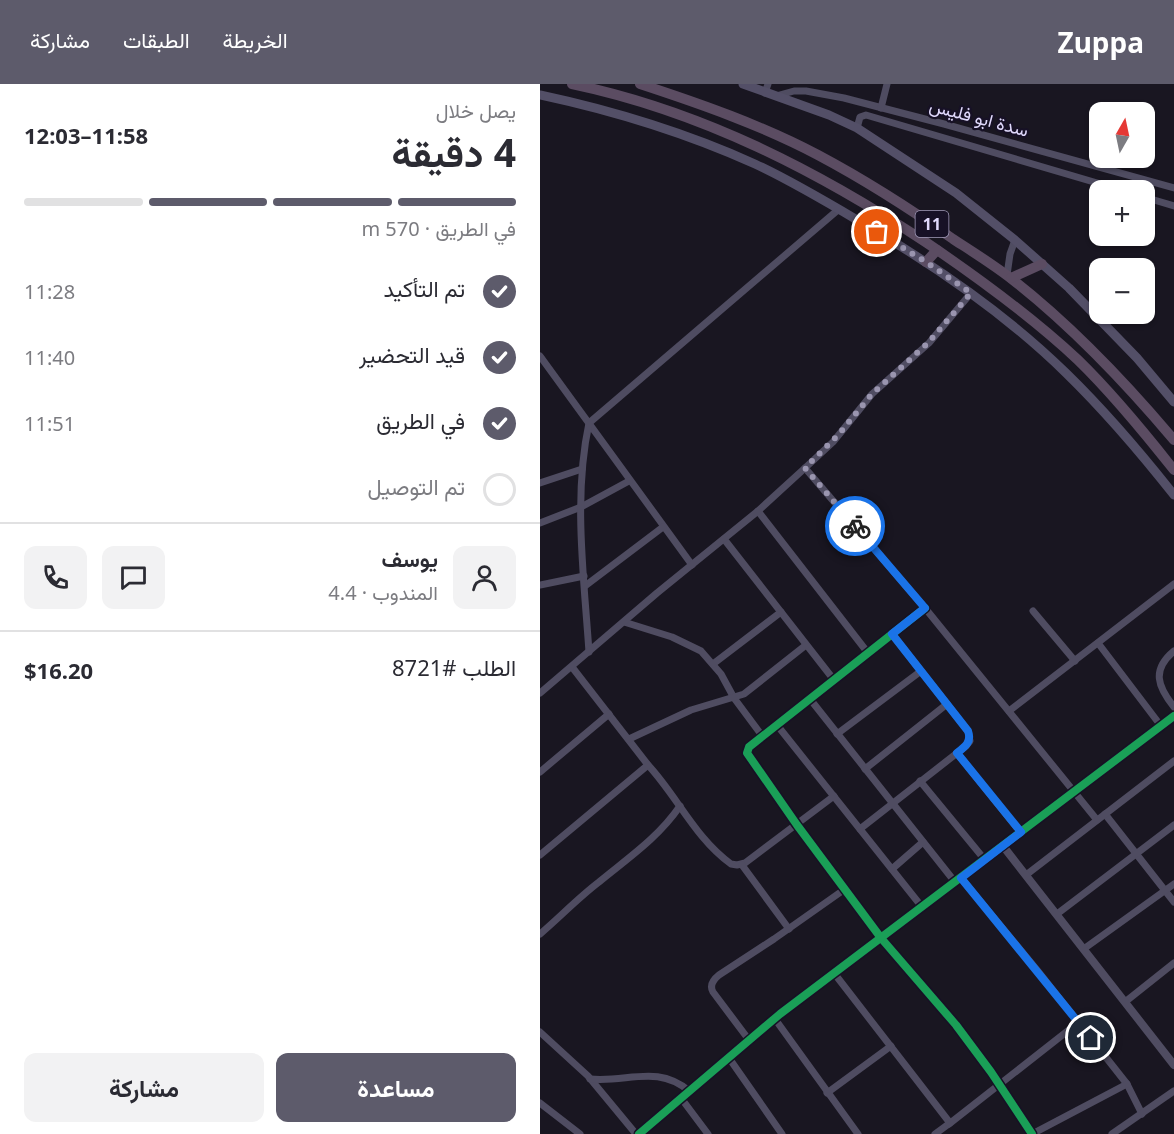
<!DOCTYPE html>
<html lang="ar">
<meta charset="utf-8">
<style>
:root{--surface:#fff;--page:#f2f2f3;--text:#2b2b33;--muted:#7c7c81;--line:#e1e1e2;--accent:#5d5b6b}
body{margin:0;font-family:"Noto Sans",Vazirmatn,sans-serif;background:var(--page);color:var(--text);direction:rtl;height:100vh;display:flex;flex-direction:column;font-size:22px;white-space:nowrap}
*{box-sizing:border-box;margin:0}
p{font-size:20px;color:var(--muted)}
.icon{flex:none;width:33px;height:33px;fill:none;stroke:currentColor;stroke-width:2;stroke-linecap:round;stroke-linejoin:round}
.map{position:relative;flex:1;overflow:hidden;direction:ltr}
.drawer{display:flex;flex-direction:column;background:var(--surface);width:540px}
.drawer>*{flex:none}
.needle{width:39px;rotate:9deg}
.fabs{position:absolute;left:549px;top:18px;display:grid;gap:12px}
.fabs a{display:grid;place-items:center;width:66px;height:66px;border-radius:12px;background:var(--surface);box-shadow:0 2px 4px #0004;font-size:30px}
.pin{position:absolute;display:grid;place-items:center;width:51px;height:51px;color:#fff;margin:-26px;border:3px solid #fff;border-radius:50%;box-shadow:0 2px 6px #0007}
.courier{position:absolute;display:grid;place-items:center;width:60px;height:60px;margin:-30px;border:4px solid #1a73e8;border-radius:50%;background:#fff;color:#222;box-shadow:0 2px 8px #0007}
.headline em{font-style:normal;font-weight:700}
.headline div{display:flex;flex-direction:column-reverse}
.headline{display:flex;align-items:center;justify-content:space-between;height:102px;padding:0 24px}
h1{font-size:39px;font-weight:700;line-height:45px}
.bar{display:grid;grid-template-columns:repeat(4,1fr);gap:9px 6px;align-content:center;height:72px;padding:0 24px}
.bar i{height:8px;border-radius:4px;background:var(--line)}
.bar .active{background:var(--accent)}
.bar p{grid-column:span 4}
.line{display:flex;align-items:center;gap:15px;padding:0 24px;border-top:2px solid var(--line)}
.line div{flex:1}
.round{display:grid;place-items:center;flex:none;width:63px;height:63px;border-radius:12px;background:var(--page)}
ol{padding:0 24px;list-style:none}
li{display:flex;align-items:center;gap:18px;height:66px}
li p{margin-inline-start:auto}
li .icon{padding:6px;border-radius:50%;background:var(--accent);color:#fff;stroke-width:4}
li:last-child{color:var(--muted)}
li i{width:33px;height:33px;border:3px solid var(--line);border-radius:50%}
.primary-button{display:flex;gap:12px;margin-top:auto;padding:12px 24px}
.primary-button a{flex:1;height:69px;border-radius:12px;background:var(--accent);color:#fff;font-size:24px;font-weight:700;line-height:69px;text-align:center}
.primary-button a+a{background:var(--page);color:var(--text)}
header{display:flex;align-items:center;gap:36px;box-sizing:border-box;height:84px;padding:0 30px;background:var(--accent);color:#fff}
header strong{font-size:28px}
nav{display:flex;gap:33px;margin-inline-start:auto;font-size:21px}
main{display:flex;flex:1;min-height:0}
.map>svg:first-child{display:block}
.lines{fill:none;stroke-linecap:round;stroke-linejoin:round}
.minor{stroke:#4f4c61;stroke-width:7}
.tertiary{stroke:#4f4c61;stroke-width:8}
.secondary{stroke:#534f67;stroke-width:9}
.trunk{stroke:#5b4c62;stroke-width:10}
.cycleway-casing{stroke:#171126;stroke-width:11}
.cycleway{stroke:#1a9f57;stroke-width:8}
.done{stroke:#9a95af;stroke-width:6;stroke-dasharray:0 10.8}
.route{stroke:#1a73e8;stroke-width:8}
.labels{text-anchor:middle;stroke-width:4.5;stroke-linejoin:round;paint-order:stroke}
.shield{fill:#171126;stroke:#a49dbc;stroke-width:1.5}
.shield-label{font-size:16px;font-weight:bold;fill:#e0d9fc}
.street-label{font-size:18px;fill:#e0d9fc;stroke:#171126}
</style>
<header>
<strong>Zuppa</strong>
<nav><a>الخريطة</a><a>الطبقات</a><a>مشاركة</a></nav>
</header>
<main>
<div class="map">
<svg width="634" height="1050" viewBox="0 0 634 1050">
<rect width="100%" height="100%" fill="#191621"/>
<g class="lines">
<g class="minor">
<path d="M225,9L228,0"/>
<path d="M236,12L254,7H266L304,14L404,40L634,104"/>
<path d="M341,24L347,0"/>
<path d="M317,44L320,33L326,31L581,106"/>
<path d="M604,113L634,122"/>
<path d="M467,191L470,170L475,156"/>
<path d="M0,272L152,481"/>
<path d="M265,384L385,524L557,736"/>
<path d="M0,399L42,385"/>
<path d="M218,427L328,569"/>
<path d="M0,439L41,423L89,397"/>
<path d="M184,455L294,596"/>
<path d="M0,501L44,492"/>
<path d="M45,502L123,443"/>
<path d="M385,524L209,663L207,669L257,741L341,854L416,941L451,988L492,1050"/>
<path d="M493,527L535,577"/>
<path d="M84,538L132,553L161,567L181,590L194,614L223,653"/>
<path d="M558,559L621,642"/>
<path d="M634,567C611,586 618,603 634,623"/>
<path d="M49,568C44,493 33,413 49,339L299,125"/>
<path d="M173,580L241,528"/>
<path d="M32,583L108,681C137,712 155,754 191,780L197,781L205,779L294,712"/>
<path d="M0,609L117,509L218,427L265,384L293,358L332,310L389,259L431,209"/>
<path d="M270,615L415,798"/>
<path d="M469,627L634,500"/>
<path d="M237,641L382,823"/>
<path d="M297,650L381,587"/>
<path d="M89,655L151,626L204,610L266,561"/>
<path d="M417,669L481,749"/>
<path d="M325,685L407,620"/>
<path d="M0,688L69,630"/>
<path d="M380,697L445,776"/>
<path d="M565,730L634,818"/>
<path d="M320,745L426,662L430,657L428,647L352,550"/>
<path d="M0,771L108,681"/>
<path d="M202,781L249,845"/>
<path d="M352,785L383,758"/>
<path d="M486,791L634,677"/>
<path d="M421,794L497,886L587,1000L602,1030"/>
<path d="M517,830L634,741"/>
<path d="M0,850C20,833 38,814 59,798C88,774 118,754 140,722"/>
<path d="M545,864L634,800"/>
<path d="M294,889L410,1039L395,1050"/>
<path d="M585,918L634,879"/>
<path d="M235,935L318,1050"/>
<path d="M0,948L48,992L96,1050"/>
<path d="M209,956L173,908C169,901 174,895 179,891L234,855L305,805"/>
<path d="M189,974L242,1050"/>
<path d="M50,995C87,999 117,980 149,1007"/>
<path d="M287,1009L351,962"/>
<path d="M141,1014L168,1050"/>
<path d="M0,1019L40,1050"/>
<path d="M409,1040L539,938"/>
<path d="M492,1050L587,1000"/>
<path d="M572,1050L634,1007"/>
</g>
<g class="tertiary">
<path d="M463,762L634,981"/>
<path d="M99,1050L240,930L634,632"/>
</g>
<g class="secondary">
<path d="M203,0L289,31L317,44L416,109L475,156L529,204L597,274L634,318"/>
<path d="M0,11C75,27 146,49 215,80C256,99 295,123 334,146C403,187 469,233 526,289C565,327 600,368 634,411"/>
</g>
<g class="trunk">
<path d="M32,0C161,27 278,87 387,159C440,195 491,232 538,276C573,310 604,348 634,386"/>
<path d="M100,0C161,20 221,41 278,71C325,96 369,124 413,155C433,168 454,181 473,196C533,243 585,298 634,356"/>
<path d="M386,178L397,166"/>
<path d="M471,194L502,180"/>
</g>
<g class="cycleway-casing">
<g id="cycleway">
<path d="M385,524L209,663L207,669L257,741L341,854L416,941L451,988L492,1050"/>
<path d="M99,1050L240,930L634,632"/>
</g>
</g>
<use href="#cycleway" class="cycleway"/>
</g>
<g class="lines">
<path class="done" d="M315,442L265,384L299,350L332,310L388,259L431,209L386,178L337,148"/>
<path class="route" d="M315,442L385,524L352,550L428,647C432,658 425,663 417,669L481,748L421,794L551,954"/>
</g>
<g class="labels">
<rect class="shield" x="375.5" y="127" width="33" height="26" rx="4.5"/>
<g class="shield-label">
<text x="392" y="146">11</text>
</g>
<g class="street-label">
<text transform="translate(439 34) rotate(15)" y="6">سدة ابو فليس</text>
</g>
</g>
</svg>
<div class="fabs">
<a><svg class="needle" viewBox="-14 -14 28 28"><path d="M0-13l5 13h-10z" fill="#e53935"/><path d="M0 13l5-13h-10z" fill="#7c7c81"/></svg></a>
<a>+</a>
<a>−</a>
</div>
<div class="pin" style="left:337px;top:148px;background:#ea580c"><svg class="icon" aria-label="bag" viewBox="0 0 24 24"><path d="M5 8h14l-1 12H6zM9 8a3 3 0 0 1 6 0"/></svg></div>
<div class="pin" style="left:551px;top:954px;background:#1f2937"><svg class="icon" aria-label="home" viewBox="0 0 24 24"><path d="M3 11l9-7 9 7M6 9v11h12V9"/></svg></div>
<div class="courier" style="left:315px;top:442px"><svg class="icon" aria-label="bike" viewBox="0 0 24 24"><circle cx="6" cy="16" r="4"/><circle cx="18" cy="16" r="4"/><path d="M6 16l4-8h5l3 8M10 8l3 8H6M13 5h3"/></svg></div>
</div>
<section class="drawer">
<div class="headline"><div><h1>4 دقيقة</h1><p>يصل خلال</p></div><em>11:58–12:03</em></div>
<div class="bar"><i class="active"></i><i class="active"></i><i class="active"></i><i></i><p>في الطريق · 570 m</p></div>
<ol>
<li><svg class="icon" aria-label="check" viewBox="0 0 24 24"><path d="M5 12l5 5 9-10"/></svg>تم التأكيد<p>11:28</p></li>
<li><svg class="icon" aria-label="check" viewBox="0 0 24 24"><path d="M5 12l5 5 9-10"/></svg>قيد التحضير<p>11:40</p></li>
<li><svg class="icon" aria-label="check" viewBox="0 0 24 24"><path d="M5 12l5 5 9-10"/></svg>في الطريق<p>11:51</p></li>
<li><i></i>تم التوصيل</li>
</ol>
<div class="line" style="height:108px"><a class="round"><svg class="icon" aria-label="person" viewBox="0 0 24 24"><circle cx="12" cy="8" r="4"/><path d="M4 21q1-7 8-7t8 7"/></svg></a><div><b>يوسف</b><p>المندوب · 4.4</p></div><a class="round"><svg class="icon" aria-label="chat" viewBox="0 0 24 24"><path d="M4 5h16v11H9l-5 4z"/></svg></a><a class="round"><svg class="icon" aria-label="phone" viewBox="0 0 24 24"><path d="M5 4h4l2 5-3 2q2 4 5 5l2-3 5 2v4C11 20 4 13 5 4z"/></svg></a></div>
<div class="line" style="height:78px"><div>الطلب #8721</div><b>$16.20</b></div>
<div class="primary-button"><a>مساعدة</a><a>مشاركة</a></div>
</section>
</main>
